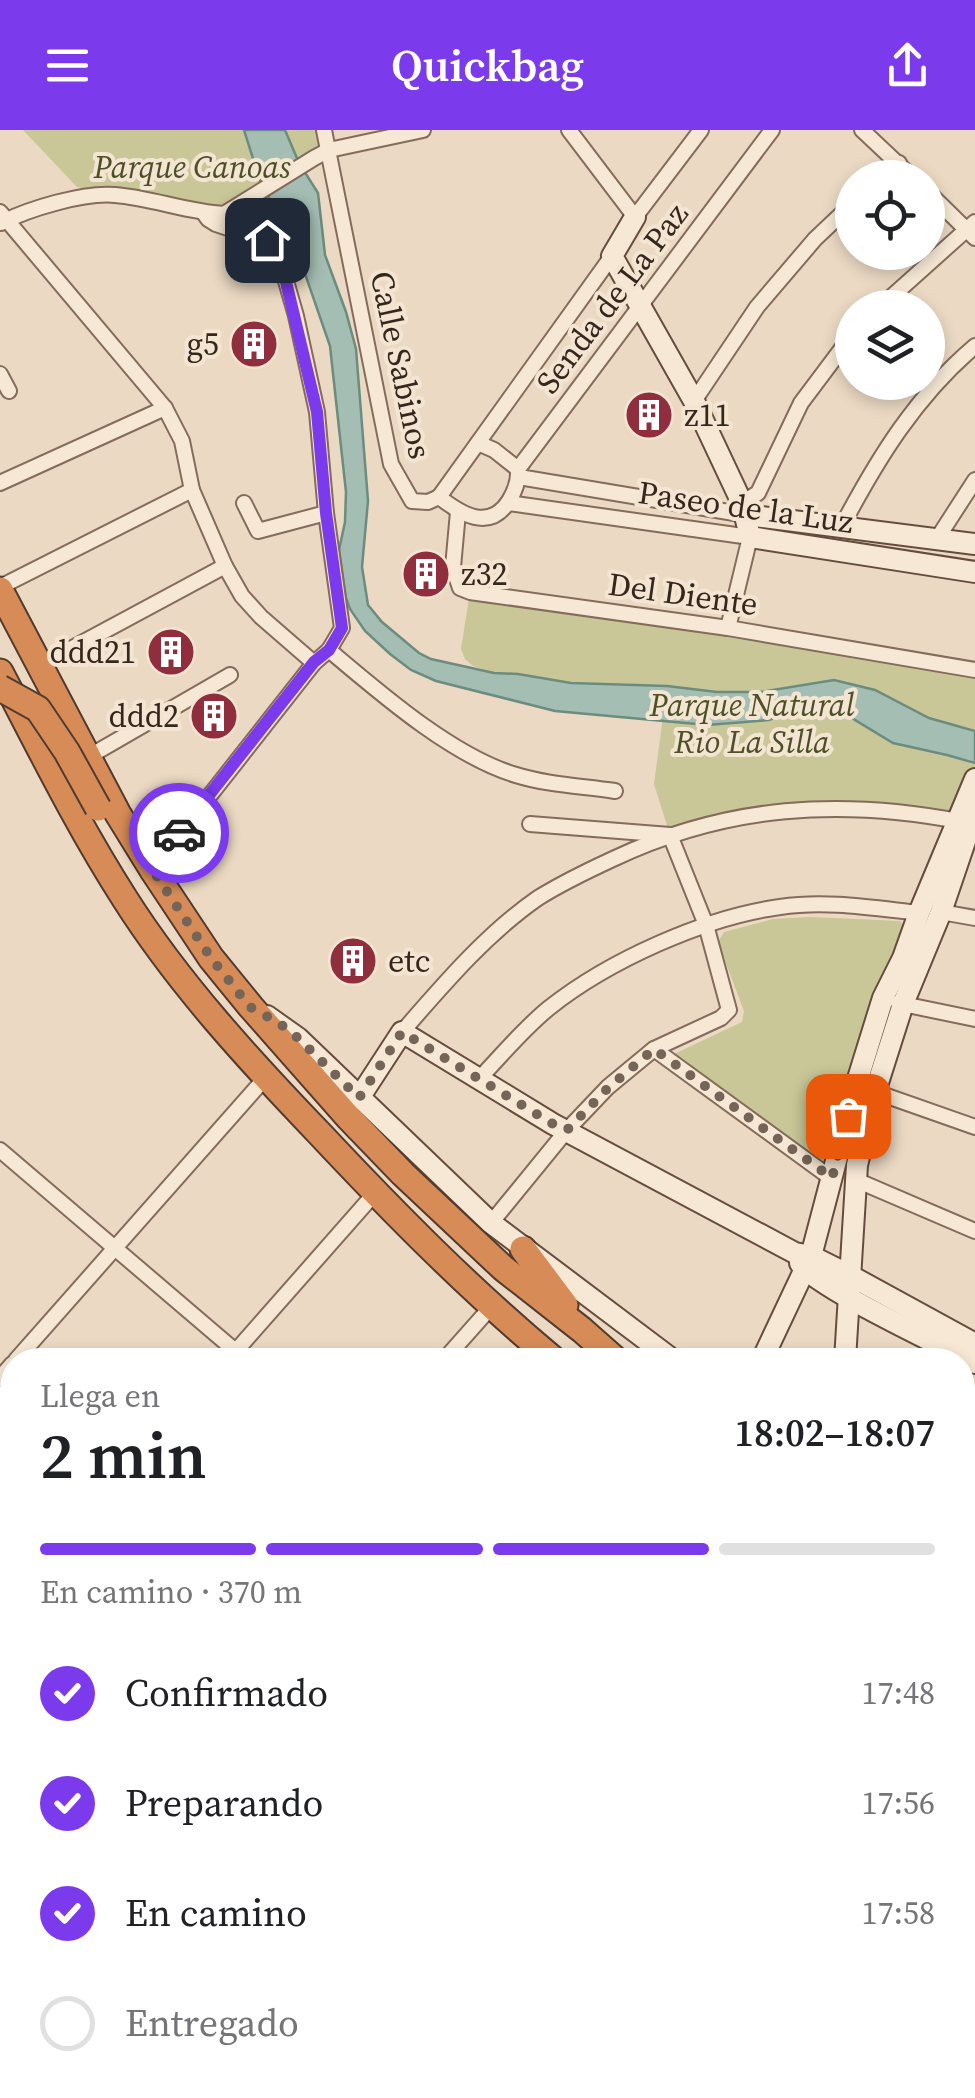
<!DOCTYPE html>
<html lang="es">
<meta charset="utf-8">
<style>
:root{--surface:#fff;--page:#f6f6f6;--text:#202124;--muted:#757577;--line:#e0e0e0;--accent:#7c3aed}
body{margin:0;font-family:"Source Serif 4",serif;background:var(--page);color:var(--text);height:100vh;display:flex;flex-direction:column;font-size:38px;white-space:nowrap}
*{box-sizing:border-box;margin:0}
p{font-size:32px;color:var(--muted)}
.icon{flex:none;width:55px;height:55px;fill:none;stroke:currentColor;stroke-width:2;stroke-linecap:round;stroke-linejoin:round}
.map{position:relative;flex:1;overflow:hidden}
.panel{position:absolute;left:0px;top:1218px;width:975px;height:752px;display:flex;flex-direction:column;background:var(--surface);border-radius:40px 40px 0 0;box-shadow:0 5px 15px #0003}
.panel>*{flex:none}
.controls{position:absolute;left:835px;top:30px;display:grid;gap:20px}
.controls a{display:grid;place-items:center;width:110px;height:110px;border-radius:50%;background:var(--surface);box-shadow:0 5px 15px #0003;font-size:50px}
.pin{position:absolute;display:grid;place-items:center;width:85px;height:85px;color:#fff;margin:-42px;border-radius:20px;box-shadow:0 5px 15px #0006}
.courier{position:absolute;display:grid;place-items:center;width:100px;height:100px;margin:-50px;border:8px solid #7c3aed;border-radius:50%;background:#fff;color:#222;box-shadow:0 2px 12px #0007}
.headline em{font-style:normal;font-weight:600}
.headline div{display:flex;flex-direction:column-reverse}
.headline{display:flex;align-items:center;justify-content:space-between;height:170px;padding:0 40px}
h1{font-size:65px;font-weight:600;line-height:75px}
.bar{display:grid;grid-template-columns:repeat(4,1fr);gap:15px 10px;align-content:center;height:120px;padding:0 40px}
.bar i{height:12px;border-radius:8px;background:var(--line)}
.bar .current{background:var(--accent)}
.bar p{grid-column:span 4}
ol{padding:0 40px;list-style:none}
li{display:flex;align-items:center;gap:30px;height:110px}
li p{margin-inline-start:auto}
li .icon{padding:10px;border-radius:50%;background:var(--accent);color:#fff;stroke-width:4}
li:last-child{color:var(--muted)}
li i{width:55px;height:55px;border:5px solid var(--line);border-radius:50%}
header{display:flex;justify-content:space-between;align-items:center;height:130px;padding:0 40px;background:var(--accent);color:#fff;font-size:45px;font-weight:600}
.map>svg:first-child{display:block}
.green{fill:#c9c797}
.water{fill:#a5beb3;stroke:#6c8c7f;stroke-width:2.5}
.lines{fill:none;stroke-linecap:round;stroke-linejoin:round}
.street-casing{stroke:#846b5b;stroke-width:18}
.secondary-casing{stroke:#664c3e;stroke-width:24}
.highway-casing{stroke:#523a2f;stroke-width:29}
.street{stroke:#f7e8d5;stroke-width:14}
.secondary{stroke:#f7e8d5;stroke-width:20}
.highway{stroke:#d78c57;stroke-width:25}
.highway-bridge-casing{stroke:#523a2f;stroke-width:29;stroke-linecap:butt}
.highway-bridge{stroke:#d78c57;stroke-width:25}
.done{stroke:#756558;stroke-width:10;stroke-dasharray:0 18}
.route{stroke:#7c3aed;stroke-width:12}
.labels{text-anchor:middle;stroke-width:8;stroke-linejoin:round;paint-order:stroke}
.park-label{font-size:32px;font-style:italic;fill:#4c5026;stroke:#f3e5d2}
.street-label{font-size:32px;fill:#35261e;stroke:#f3e5d2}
.poi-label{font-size:32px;fill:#35261e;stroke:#f3e5d2;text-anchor:end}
</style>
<header><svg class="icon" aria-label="menu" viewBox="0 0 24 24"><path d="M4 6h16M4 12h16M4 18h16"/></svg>Quickbag<svg class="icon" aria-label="share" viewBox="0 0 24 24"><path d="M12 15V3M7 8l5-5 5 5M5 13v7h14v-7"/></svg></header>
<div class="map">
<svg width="975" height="1968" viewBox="0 0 975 1968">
<rect width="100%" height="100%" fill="#ebd9c3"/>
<g class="green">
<path d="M23,0H319L322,14L228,75L213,77L184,75L77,57Z"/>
<path d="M470,462L975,545V689L828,677L670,705L654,654L667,557L571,553L518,544L494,543L473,536L465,529L461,519Z"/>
<path d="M811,787L900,791L907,798L831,1029L822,1031L676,932L674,924L742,892L744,881L718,812L724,802L773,789Z"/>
</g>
<path class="water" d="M244,0H285L299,33L318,63L325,125L346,182L356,219L368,371L362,437L368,475L382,492L419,523L431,529L494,543L518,544L571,553L667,556L717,562H761L834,550L875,560L929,588L975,601V633L947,625L893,613L845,584L831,580L816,579L785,584L769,590L707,595L555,581L436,551L411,540L390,524L365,501L350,479L346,468L339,420L345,392L346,362L330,216L293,109L286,94L262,57Z"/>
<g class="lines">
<g class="street-casing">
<g id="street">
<path d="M324,0L391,334L412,371L428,372L439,367C461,384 489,402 509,371C515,361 519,351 518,339L772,0"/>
<path d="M569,0L635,87L701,0"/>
<path d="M862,0L913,48"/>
<path d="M883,48L899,33"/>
<path d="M928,62L975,108"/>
<path d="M0,82L165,278L182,311L192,360L225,436L242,466L261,487L314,533"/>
<path d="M1,93C28,79 84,62 115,65C152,68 187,82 224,84L314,28L329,20L423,0"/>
<path d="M879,178L975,92"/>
<path d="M0,244L9,261"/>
<path d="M694,271L757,177L815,109L852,74"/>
<path d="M478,313L494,320L518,339"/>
<path d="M519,347L746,385"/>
<path d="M0,353L165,278"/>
<path d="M439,367L612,126"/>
<path d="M244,373L258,401L326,383"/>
<path d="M508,373L750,407L728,498"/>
<path d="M742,373L758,363L801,273L852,205"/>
<path d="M458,382L453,437L460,458L470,462L728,498L975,540"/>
<path d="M842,396C878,328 916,266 975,216"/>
<path d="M937,409L975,350"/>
<path d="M0,457L192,360"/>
<path d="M329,520C380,563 452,626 516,645C548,655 582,656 615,661"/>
<path d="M41,535L225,436"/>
<path d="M88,627L230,545"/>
<path d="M152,739L314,533L329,520L342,498L326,383L317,282L296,186L286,151L274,120L267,111L216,94L208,89L203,82"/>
<path d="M941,782L975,788"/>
<path d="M898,873L975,889"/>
<path d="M402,902C443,855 486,804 538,768C562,753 587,741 613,729C727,675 841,668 964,692"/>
<path d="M654,919L831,1048"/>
<path d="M478,950C501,926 523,899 549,878C608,831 705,787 780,777C826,770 873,778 919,783"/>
<path d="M867,959L975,997"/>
<path d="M0,1020L246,1230"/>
<path d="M856,1050L975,1101"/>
<path d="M491,1093L567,1000L608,957L654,919L721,888L729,880L706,795L670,705L530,694"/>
<path d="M16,1230L266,947"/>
<path d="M228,1230L375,1063"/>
<path d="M444,1230L491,1177"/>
<path d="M0,1248L12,1234"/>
<path d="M0,1273L12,1285"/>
<path d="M0,1390L12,1402"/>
<path d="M0,1519L12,1503"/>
<path d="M0,1606L12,1589"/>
<path d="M962,1769L975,1778"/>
<path d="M0,1820L12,1803"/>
<path d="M0,1940L12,1931"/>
<path d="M83,1958L89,1968"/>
<path d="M419,1958L452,1968"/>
<path d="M828,1958L845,1968"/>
<path d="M189,1968L209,1958"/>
<path d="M722,1968L726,1958"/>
</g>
</g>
<g class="secondary-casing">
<g id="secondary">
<path d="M635,87L612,126L694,271L742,373L750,407L975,442"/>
<path d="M746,385L975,414"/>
<path d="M267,886L298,908L491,1093L673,1230"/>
<path d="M359,968L402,902L553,994L795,1123L811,1126L849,1145L975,1214"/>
<path d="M800,1133C812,1155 945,1217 975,1233"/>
<path d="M762,1230L811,1126L856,955L883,868L903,828L919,783L975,649"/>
<path d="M845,1230L857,1035L875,962L903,874L941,782L975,682"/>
<path d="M962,1428L975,1436"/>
<path d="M962,1529L975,1537"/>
<path d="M0,1530L12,1534"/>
<path d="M0,1563L12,1567"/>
<path d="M962,1632L975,1628"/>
<path d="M962,1655L975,1650"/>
<path d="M962,1891L975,1899"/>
<path d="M962,1919L975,1926"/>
<path d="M587,1968L590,1958"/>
<path d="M620,1968L623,1958"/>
</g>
</g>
<g class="highway-casing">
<g id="highway">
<path d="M0,460L118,684L152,739L211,828L251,877L348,987L403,1044L503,1138L582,1200L616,1230"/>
<path d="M0,542C40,618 78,696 125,769C179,854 249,930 319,1003C394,1083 470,1160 554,1230"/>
<path d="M523,1119L565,1175"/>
<path d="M962,1462L975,1470"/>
<path d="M962,1499L975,1507"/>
</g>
</g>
<use href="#street" class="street"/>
<use href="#secondary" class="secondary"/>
<use href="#highway" class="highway"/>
<g class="highway-bridge-casing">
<path id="highway-bridge" d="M0,558L38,579L67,622L98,678"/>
</g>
<use href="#highway-bridge" class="highway-bridge"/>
</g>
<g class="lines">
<path class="done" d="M179,703L152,739L211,828L250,877L279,893L298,908L359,968L402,902L553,994L567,1000L608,958L654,919L832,1048L848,986"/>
<path class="route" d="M179,703L314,532L329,520L342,498L326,383L317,282L286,152L274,120L267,110"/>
</g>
<defs>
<g id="building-disc" transform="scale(2.5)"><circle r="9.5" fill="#902e3d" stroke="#f3e5d2"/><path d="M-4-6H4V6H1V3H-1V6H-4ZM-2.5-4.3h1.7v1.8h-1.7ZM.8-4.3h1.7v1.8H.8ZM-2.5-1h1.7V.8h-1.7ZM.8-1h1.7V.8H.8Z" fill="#fff"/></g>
</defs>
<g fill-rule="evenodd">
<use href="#building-disc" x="254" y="214"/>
<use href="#building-disc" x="649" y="285"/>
<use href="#building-disc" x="426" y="444"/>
<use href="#building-disc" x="171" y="522"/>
<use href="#building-disc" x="214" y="586"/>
<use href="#building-disc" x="353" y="831"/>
</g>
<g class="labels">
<g class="park-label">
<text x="192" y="48">Parque Canoas</text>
<text x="752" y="586">Parque Natural<tspan x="752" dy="37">Rio La Silla</tspan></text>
</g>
<g class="street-label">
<text transform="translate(612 168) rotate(-53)" y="11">Senda de La Paz</text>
<text transform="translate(401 235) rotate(78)" y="11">Calle Sabinos</text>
<text transform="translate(746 377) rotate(8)" y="11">Paseo de la Luz</text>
<text transform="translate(683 464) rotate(8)" y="11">Del Diente</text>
</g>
<g class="poi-label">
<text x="219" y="225">g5</text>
<text x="684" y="296" text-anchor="start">z11</text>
<text x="461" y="455" text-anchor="start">z32</text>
<text x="136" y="533">ddd21</text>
<text x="179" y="597">ddd2</text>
<text x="388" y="842" text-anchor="start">etc</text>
</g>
</g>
</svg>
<div class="controls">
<a><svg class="icon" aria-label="locate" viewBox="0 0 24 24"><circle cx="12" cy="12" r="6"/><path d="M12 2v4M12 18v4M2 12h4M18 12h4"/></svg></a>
<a><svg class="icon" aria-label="layers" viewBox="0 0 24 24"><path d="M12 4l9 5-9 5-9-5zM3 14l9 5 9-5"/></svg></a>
</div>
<div class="pin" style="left:848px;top:986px;background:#ea580c"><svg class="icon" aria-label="bag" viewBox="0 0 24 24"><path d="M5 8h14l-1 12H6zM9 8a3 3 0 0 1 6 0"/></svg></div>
<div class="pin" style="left:267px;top:110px;background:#1f2937"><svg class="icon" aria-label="home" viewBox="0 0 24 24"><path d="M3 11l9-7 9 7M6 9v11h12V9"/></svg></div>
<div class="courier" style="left:179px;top:703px"><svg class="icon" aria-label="car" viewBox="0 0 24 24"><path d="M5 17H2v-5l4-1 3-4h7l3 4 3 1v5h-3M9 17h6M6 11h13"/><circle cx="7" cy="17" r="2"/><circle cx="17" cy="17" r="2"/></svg></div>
<section class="panel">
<div class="headline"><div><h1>2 min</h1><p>Llega en</p></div><em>18:02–18:07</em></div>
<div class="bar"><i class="current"></i><i class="current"></i><i class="current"></i><i></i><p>En camino · 370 m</p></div>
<ol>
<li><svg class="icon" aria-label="check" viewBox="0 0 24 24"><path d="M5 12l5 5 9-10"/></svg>Confirmado<p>17:48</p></li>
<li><svg class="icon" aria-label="check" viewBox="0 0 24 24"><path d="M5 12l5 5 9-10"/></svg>Preparando<p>17:56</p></li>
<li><svg class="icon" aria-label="check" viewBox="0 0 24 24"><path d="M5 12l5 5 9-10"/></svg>En camino<p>17:58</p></li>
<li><i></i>Entregado</li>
</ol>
</section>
</div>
